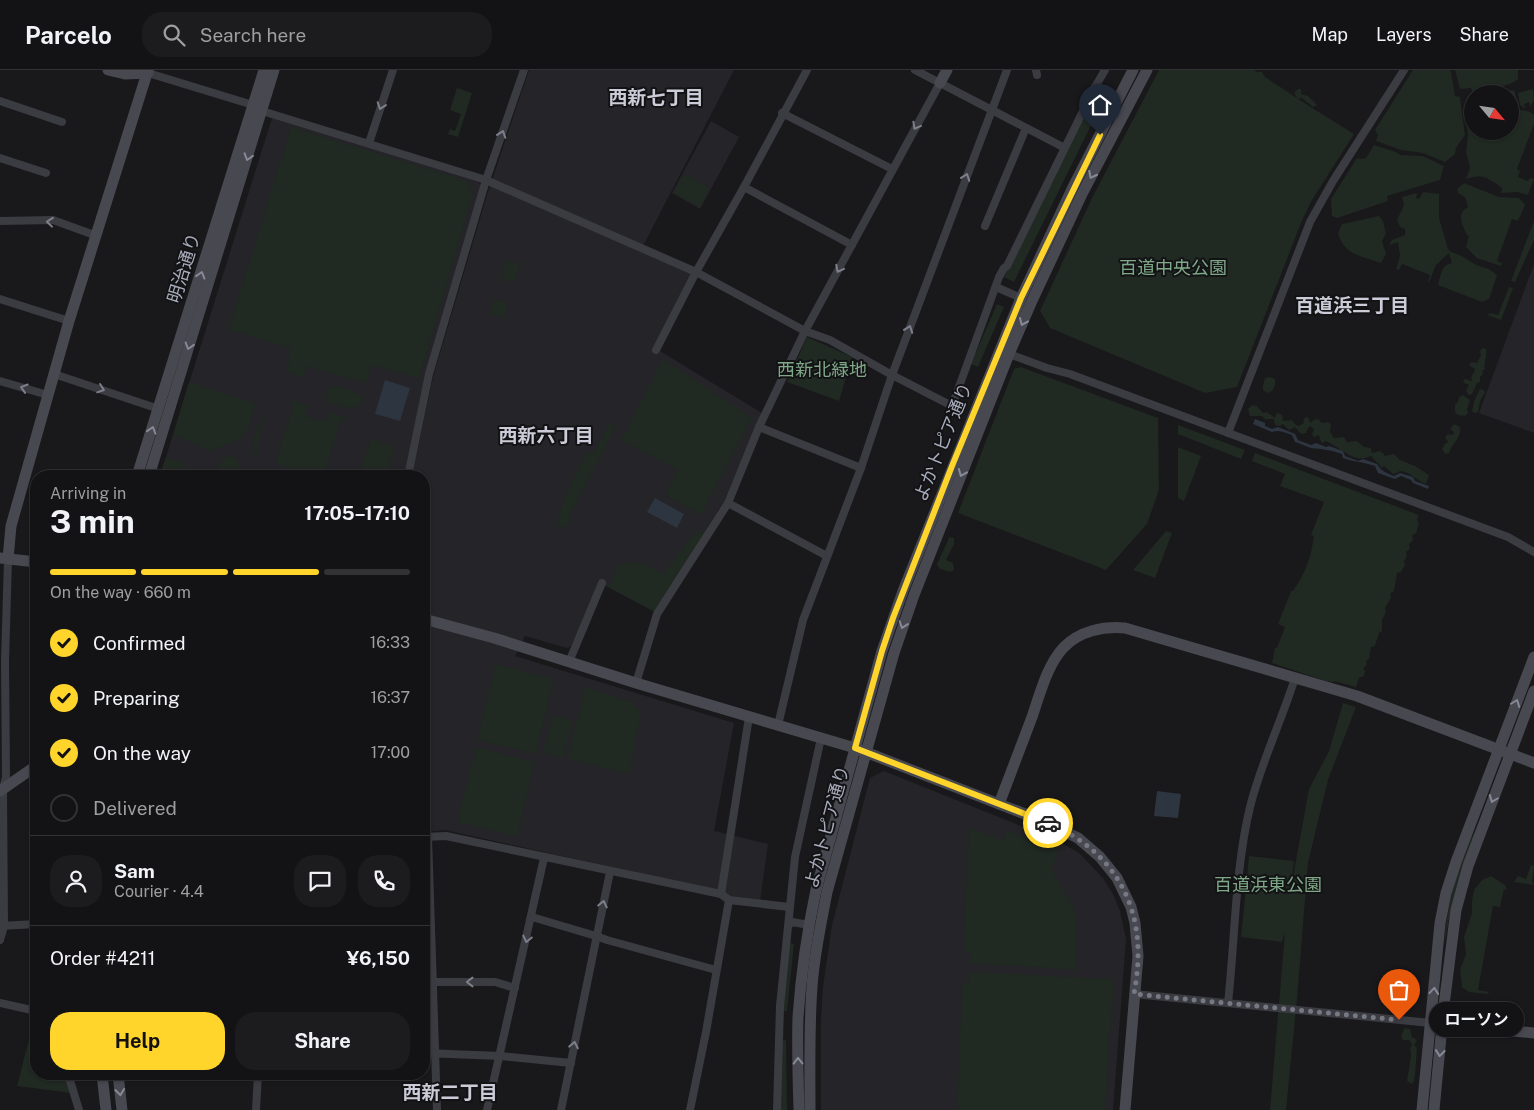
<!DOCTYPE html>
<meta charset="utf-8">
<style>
:root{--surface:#131214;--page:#1c1b1d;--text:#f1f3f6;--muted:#9d9ea0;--line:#323234;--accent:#ffd52c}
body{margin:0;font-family:"Public Sans","Noto Sans JP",sans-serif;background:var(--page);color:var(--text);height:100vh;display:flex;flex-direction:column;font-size:19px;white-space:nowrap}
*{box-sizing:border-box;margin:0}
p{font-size:16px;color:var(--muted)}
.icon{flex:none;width:28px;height:28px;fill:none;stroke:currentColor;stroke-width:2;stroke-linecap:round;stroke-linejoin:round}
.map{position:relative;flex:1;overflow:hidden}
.drawer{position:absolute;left:30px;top:400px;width:400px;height:610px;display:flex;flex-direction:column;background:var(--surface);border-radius:20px;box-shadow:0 1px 4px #0004,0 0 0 1px var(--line)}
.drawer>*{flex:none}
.needle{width:32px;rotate:119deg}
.tools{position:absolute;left:1464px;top:15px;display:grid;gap:10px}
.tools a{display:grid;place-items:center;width:55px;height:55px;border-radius:50%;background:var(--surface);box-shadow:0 1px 4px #0004,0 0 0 1px var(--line);font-size:25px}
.pin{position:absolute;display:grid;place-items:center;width:42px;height:42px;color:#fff;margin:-51px -21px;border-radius:50% 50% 50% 0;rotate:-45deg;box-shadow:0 0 5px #0007}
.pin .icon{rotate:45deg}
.courier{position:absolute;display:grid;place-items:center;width:50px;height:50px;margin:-25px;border:4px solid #ffd52c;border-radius:50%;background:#fff;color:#222;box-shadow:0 1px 6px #0007}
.bubble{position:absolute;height:35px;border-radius:18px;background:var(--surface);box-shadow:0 1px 4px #0004,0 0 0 1px var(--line);font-size:16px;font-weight:700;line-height:35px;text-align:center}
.headline em{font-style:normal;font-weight:700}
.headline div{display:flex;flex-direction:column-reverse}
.headline{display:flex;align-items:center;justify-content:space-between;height:85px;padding:0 20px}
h1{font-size:32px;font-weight:700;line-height:38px}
.bar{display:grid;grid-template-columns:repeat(4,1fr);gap:8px 5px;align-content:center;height:60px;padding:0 20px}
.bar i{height:6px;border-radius:4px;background:var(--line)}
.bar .active{background:var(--accent)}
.bar p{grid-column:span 4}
.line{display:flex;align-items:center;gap:12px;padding:0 20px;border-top:1px solid var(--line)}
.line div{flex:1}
.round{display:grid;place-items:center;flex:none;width:52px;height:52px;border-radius:20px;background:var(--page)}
ol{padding:0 20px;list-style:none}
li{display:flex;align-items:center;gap:15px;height:55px}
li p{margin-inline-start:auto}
li .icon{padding:5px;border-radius:50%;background:var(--accent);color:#111;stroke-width:4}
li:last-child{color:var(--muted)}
li i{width:28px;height:28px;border:2px solid var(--line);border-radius:50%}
.button{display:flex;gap:10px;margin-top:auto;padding:10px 20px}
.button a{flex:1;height:58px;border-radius:20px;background:var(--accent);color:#111;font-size:20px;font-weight:700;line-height:58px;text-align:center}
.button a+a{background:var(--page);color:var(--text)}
header{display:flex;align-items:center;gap:30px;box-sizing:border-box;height:70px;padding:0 25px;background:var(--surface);border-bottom:1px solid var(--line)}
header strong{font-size:24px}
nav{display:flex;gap:28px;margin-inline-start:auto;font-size:18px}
.search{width:350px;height:45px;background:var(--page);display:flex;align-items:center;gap:12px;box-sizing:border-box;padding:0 18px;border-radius:20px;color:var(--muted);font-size:19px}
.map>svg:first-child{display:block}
.built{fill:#252428}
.green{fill:#202922}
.water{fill:#2d3540}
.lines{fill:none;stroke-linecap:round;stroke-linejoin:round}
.street{stroke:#3b3b42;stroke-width:8}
.secondary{stroke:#474850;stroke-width:11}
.oneway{stroke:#7d7f8b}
.oneway2{stroke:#878996}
.done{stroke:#777883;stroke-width:5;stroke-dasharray:0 9}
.route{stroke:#ffd52c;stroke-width:6}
.labels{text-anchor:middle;stroke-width:4;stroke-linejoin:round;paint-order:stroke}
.street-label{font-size:18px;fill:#a9acbb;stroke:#131316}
.park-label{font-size:18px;fill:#7fa887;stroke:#131316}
.neighbourhood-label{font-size:19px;font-weight:bold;fill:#cbccd7;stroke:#131316}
</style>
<header>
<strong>Parcelo</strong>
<div class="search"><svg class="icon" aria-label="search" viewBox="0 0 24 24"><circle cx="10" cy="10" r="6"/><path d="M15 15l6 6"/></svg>Search here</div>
<nav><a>Map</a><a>Layers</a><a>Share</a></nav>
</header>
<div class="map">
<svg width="1534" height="1040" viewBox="0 0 1534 1040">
<rect width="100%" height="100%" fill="#19181b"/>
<g class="built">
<path d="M529,0H734L641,180L692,204L655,278L762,343L724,431L655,542L602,514L571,576L567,578L525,566L515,586L734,653L714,761L768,774L760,831L731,827L715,820L445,760L424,762V406H412L433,307L487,125Z"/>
<path d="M272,48L479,112L481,117L424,310L404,406H160Z"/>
<path d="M711,51L739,67L700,139L672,123Z"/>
<path d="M1534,194V363L1479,343Z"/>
<path d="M884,701L1056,770L1079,783L1103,808L1114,826L1120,841L1126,869L1113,1040H821V950L823,917L832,855L870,708Z"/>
</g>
<g class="green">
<path d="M1159,0H1254L1257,2H1262L1265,7L1297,28L1294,23L1298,19H1301V24L1308,26L1317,35L1313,37L1302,28L1298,29L1354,64L1312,130L1303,148L1237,317L1205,323L1050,258L1040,241L1092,128Z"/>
<path d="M1413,0H1450L1451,2L1455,26L1460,27L1465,65L1456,78L1455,84L1445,92L1423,83L1401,80L1376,71L1378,65L1375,60Z"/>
<path d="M1455,0H1518V9L1514,12L1484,24H1473L1471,18L1460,19Z"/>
<path d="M457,18L472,23L458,67L448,64L450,59L455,61L461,44L450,40Z"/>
<path d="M1533,19L1534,30L1530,37L1529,32L1524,34L1525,39L1520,35L1518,23Z"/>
<path d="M1512,20L1515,21L1517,39L1530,42L1534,45V54L1517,99L1520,101L1518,107L1528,111L1530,108L1534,109L1528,125L1518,122L1501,123L1502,118C1488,108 1483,103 1466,109L1470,98L1466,81L1468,67L1466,42L1472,40V61H1510V24H1500Z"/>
<path d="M1093,28L1102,33L1014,212L1004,207Z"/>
<path d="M291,57L467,111L473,124L419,309L372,295L366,313L297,294L305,298L306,305L301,307L287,303L286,300L290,293H294L288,291L291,278L228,260Z"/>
<path d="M1374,75L1393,81L1401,85L1423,86L1444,96L1440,110L1387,126L1388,131L1337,148L1332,146L1331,129L1357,88L1361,89L1366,88Z"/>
<path d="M684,104L710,118L700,137L673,123Z"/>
<path d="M1464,113L1499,127L1519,128L1525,135L1518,151L1512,149L1497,191L1502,193L1501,196L1477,188L1466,177L1469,166L1467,165C1462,155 1456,143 1468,137L1465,127L1458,123L1457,119Z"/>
<path d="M1423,122L1439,124V148L1448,179L1451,182C1461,185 1464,187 1473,193C1481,198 1491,197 1497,206L1489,229L1482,232L1438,215C1441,205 1441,195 1452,193L1449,183L1436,195L1429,212L1428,211L1430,205L1402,194L1399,200L1396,199L1400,186L1398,172L1389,175L1392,170L1405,165V159L1400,157L1397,150L1404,135L1402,127L1417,123L1416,128L1419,129Z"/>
<path d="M1379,146L1383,151L1386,164L1382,171L1386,184L1381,193C1361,186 1344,185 1338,163L1342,154Z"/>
<path d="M1534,151V170L1515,212L1511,211Z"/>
<path d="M506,190L520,194L514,213L501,209Z"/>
<path d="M1509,217L1513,218L1501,250L1487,245L1491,243L1498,245Z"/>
<path d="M494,229L508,233L504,248L490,243Z"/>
<path d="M997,234L1004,237L978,297L971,294Z"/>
<path d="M807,267L852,287L839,331L787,312Z"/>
<path d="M1482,278L1486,279C1488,286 1483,292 1485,299L1482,301L1483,304L1480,307V312L1477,313L1472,324L1469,325L1466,321L1469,315L1464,313L1463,311L1465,309L1472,311L1471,308L1475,299L1470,296L1469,294L1472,292L1477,293L1481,285L1480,281Z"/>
<path d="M663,289L752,348L701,445L665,425L678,399L621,370Z"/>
<path d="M1021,297L1158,348L1159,420L1147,454L1106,500L958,443L1014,299Z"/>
<path d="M1270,307L1275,309V315L1272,321L1267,323L1263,320V315L1265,308Z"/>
<path d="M189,312L256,333C245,369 247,368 211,381L173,365Z"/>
<path d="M329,316C342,316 352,320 363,326L364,331L359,337L345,338L328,333L325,323Z"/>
<path d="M1480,319L1484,320L1485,323L1480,331L1478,342L1475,343L1472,341L1474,331Z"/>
<path d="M1463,325L1470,330L1467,339L1468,343L1465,346L1458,345L1455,342V335L1458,332L1459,327Z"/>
<path d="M291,330L308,336L306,346L325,352L328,342L348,348L347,352L341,350L324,406H318L275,393L293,336L290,335Z"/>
<path d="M1252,335L1257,336L1263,343L1267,342L1275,348L1276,344L1279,343L1282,345L1283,351L1292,350L1296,355L1299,356L1304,353L1303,350L1306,347L1309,348L1310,353L1315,349L1320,350L1321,353L1328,352L1331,354L1330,362L1334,368L1344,367L1347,372L1357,371L1364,377L1371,378L1372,383L1379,381L1383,383L1385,386L1394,384L1400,390L1415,396L1429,405L1426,414C1418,411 1408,401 1400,401C1398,402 1395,404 1393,404L1384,396L1381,398C1379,393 1375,391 1371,386C1353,395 1340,376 1325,371L1323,373L1321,372L1319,365L1314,367L1312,364L1314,360L1311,356L1308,358L1306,363L1301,364L1295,357L1289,360L1283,354L1280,356L1275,355L1274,349H1265L1262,346H1250L1248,339Z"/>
<path d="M272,341L264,351L260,361L258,373L260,377L255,389C252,367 253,355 272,341Z"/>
<path d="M609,353L616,357L571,443L567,459L556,454L565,424L587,383L592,385Z"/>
<path d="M1454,354L1460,357C1462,368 1452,373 1449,383L1445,384L1442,379L1445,374L1448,372L1445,367L1448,364L1453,365L1454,362L1450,359Z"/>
<path d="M1178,355L1245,380L1241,389L1178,364Z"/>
<path d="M371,369L395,377L385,406H358Z"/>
<path d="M1178,377L1201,386L1184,431L1178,428Z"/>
<path d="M1255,383L1419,445L1417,450L1419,453L1417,459V462L1412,466L1413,470L1409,474L1410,479L1406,482L1407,487L1404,491L1405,495L1401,502L1397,503L1394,521L1390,524L1391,528L1385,538L1386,542L1382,550V561L1379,563L1375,576L1371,577L1369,589L1366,591L1367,594L1363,599L1365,601L1364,606L1359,608L1356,617L1334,611L1333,612L1326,611L1272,593L1275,578H1277L1285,557L1278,554L1291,521H1293C1305,504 1311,487 1314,466L1311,465L1324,432L1280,416L1285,404L1252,391Z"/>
<circle cx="230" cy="396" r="10"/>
<path d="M166,387L186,395L188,406C178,406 169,406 162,398Z"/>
<path d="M700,460L704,464L655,542L608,517L620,494L641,492L663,504L690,468Z"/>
<path d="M1166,461L1172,463L1155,508L1133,500Z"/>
<path d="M949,467L954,468V474L946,490L953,493L954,500L950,502L940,499L937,495L938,491L940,490V487L947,473Z"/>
<path d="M495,594L554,609L536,684L477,670Z"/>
<path d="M585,617L632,632L641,644L629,704L567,689Z"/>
<path d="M1343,633L1356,637L1328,710L1308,793L1297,929L1286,1040H1270L1285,862L1282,872L1241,867L1249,786L1294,791L1290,823L1309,719L1329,681Z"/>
<path d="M552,645L573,650L563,688L543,683Z"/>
<path d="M476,677L535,692L517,767L457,752Z"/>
<path d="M1480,752L1451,839L1444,876C1447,833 1458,789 1480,752Z"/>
<path d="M969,758L1004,770L1007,761L1058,781L1051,800L1076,840L1077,900L970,893V882H963Z"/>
<path d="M1531,795L1534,796L1532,811L1534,815L1514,812L1518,806L1526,809Z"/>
<path d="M1491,806L1505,815L1507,820L1504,819L1500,837L1493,836L1478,920L1489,922L1488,924L1469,922L1462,917L1460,900L1466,884L1464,867L1472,843V831L1474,820L1482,810Z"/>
<path d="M790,873L794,874L787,941H783Z"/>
<path d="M969,902L1114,909L1105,1040H957L962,914H968Z"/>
<path d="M1404,958L1410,959L1412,967L1417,970L1414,975L1417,978C1416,989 1416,1000 1414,1011L1412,1014L1407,1011L1411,986L1410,978L1412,975L1409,970H1403L1401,967Z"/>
<path d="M29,969L36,972V1004H66L71,1023L17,1016Z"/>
<path d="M786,970L787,1040H780L781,971Z"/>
</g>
<g class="water">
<path d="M385,310L410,318L400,351L375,344Z"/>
<path d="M1255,349L1265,353V356L1272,359L1278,357L1295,364L1298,370L1311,375L1316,373L1326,377L1329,376L1343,381L1345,386L1358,391L1363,389L1377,394C1381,401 1386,403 1394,406L1400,403L1413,407L1415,411L1429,416L1428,419L1413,413L1411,410L1401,406L1395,409L1378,403L1375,396C1364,392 1354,392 1343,388L1342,384C1331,380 1322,379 1311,378C1306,377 1300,373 1295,372L1292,365C1285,363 1280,359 1272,362L1253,354Z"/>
<path d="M655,428L684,444L677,458L647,442Z"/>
<path d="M1157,721L1181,724L1178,748L1154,746Z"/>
</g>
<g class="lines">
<g class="street">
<path d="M915,0L1061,76"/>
<path d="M1036,0L1037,5"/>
<path d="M148,3L253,35L262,41L486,110L696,202L805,261L830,270L892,305L952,336L999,207L1004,198L1007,196L1083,41L1084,36L1105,0"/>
<path d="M1094,18L1117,30"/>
<path d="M0,31L62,52"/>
<path d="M782,43L892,99"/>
<path d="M369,73L393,0"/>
<path d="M0,88L46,103"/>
<path d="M744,117L852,175"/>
<path d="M0,151L53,150L97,166"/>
<path d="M985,156L1026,58"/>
<path d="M996,217L1021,228"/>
<path d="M0,229L69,251"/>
<path d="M656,280L696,202L744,117L807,0"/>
<path d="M1009,284L1047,298L1070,304L1508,467L1534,482"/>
<path d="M54,304L159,339"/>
<path d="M0,311L48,325"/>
<path d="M759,357L861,398"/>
<path d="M1228,363L1310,152L1333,111L1404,0"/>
<path d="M408,406L429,304L486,110L524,0"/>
<path d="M728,433L827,486"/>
<path d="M569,592L602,513"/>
<path d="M636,613L657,544L728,433L759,357L805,261L940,13"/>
<path d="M778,655L803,550L861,398L892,305L1007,0"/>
<path d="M424,767L446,766L721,824L729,830L789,837"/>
<path d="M428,767L437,1040"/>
<path d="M721,824L749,647"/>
<path d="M532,847L596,866L607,870L716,900"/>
<path d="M789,855L792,852L809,855"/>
<path d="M0,856L36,854"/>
<path d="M0,870L4,856L3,719L6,707L5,591L8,489"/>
<path d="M424,912H495L515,918"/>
<path d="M1134,924L1431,953"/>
<path d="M0,933L36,941"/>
<path d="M1228,933C1235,870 1235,799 1250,737C1261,693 1281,652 1295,608"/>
<path d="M424,983L500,986L571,993"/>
<path d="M68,1004L79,1040"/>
<path d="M256,1040L258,1004"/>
<path d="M487,1040L544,788"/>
<path d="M561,1040L610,802"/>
<path d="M690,1040L706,962L729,830"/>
<path d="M777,1040L780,936L795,787L821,668"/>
</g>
<g class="secondary">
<path d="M108,0L125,4L148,3"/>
<path d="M940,13L947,0"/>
<path d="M137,406L264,0"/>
<path d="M149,406L274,0"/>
<path d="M0,488L36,492"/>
<path d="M8,489L11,456L69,251L148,0"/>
<path d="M424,549L494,568L636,613L855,678L1043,751L1078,768L1100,787L1117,808L1131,837L1135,853L1138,886L1125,1040"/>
<path d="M0,721L36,696"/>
<path d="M999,734C1010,705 1021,676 1032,647C1040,624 1047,595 1064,577C1080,561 1103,556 1125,558L1357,626L1534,693"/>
<path d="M1435,954L1534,963"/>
<path d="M102,1004L106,1040"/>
<path d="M118,1004L122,1040"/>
<path d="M799,1040C798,1009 797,978 798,947C801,904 807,862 816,820L882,581L903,521L1021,228L1073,117L1133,0"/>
<path d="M810,1040C810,999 809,958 812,917C814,885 821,854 827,822L894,583L914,525L1009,284L1031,233L1082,124L1147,0"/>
<path d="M1422,1040L1440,853L1446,823L1456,792L1534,587"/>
<path d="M1434,1040L1444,935L1456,840L1468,796L1534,621"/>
</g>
</g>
<defs><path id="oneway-chevron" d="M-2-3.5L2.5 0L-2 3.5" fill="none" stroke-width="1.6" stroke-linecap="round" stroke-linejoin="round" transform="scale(1.25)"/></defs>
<g class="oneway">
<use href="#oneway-chevron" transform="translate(381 36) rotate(109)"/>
<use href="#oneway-chevron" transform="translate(916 56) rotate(119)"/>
<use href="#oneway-chevron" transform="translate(502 64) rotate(-71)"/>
<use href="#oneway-chevron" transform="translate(966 107) rotate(-70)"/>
<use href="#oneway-chevron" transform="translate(50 152) rotate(-174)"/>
<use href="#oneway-chevron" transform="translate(839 199) rotate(118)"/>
<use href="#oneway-chevron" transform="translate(909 259) rotate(-70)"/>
<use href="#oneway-chevron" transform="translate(24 318) rotate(-163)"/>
<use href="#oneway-chevron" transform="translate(101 319) rotate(19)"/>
<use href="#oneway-chevron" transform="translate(603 834) rotate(-78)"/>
<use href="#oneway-chevron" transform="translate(527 869) rotate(103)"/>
<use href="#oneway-chevron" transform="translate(470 912) rotate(-180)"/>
<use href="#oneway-chevron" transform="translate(574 975) rotate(-79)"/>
</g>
<g class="oneway2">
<use href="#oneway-chevron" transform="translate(248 87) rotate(107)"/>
<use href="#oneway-chevron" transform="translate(1092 105) rotate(117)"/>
<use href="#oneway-chevron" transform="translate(201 205) rotate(-73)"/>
<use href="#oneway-chevron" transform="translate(1023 252) rotate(113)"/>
<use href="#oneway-chevron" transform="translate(189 276) rotate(107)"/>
<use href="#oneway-chevron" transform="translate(152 360) rotate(-73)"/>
<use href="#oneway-chevron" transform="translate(962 403) rotate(112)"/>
<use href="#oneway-chevron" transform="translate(903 555) rotate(109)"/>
<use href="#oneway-chevron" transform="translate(1516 633) rotate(-69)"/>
<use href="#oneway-chevron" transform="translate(1493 729) rotate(111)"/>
<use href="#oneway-chevron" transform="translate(1434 921) rotate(-85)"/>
<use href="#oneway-chevron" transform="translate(1440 983) rotate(96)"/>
<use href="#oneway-chevron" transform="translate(798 991) rotate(-91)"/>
<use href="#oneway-chevron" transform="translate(120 1022) rotate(84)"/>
</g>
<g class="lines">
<path class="done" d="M1048,753C1105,777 1139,823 1138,886C1138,899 1136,912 1134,924L1399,950"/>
<path class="route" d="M1048,753L855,678L882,581L893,548L952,396L1021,228L1100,65"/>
</g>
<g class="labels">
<g class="street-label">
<text transform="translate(184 198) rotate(-73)" y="6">明治通り</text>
<text transform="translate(943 372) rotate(-68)" y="6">よかトピア通り</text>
<text transform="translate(827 757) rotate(-75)" y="6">よかトピア通り</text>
</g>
<g class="park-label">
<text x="1173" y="204">百道中央公園</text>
<text x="822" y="306">西新北緑地</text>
<text x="1268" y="821">百道浜東公園</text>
</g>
<g class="neighbourhood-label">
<text x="656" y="34">西新七丁目</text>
<text x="1352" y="242">百道浜三丁目</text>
<text x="546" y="372">西新六丁目</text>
<text x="450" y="1029">西新二丁目</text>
</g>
</g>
</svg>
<div class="tools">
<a><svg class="needle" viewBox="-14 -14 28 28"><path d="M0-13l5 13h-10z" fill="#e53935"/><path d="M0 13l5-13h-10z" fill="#9d9ea0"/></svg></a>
</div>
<div class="pin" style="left:1399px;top:950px;background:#ea580c"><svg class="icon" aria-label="bag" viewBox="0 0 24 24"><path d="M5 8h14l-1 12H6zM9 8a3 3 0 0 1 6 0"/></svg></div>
<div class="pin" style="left:1100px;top:65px;background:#1f2937"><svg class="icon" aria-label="home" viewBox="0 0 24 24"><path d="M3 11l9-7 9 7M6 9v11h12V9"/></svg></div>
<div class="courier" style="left:1048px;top:753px"><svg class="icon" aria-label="car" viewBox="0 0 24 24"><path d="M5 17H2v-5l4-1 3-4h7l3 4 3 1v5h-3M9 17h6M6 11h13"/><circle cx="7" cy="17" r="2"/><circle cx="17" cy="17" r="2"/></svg></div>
<div class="bubble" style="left:1429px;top:932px;width:95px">ローソン</div>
<section class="drawer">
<div class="headline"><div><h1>3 min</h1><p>Arriving in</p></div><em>17:05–17:10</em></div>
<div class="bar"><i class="active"></i><i class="active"></i><i class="active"></i><i></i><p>On the way · 660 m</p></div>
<ol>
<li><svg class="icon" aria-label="check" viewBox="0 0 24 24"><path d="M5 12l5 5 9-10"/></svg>Confirmed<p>16:33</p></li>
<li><svg class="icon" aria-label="check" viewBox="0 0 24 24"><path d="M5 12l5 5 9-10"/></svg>Preparing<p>16:37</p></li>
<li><svg class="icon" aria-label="check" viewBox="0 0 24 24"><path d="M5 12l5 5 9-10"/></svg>On the way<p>17:00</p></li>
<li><i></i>Delivered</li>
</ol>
<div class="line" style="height:90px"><a class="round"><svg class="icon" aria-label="person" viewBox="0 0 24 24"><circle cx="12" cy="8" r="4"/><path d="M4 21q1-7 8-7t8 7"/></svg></a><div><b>Sam</b><p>Courier · 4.4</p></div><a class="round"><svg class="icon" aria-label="chat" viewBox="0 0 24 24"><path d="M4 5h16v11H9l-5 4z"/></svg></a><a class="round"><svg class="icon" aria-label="phone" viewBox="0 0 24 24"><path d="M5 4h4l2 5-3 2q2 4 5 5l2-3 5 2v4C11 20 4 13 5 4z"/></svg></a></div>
<div class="line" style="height:65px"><div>Order #4211</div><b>¥6,150</b></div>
<div class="button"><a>Help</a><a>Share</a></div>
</section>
</div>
